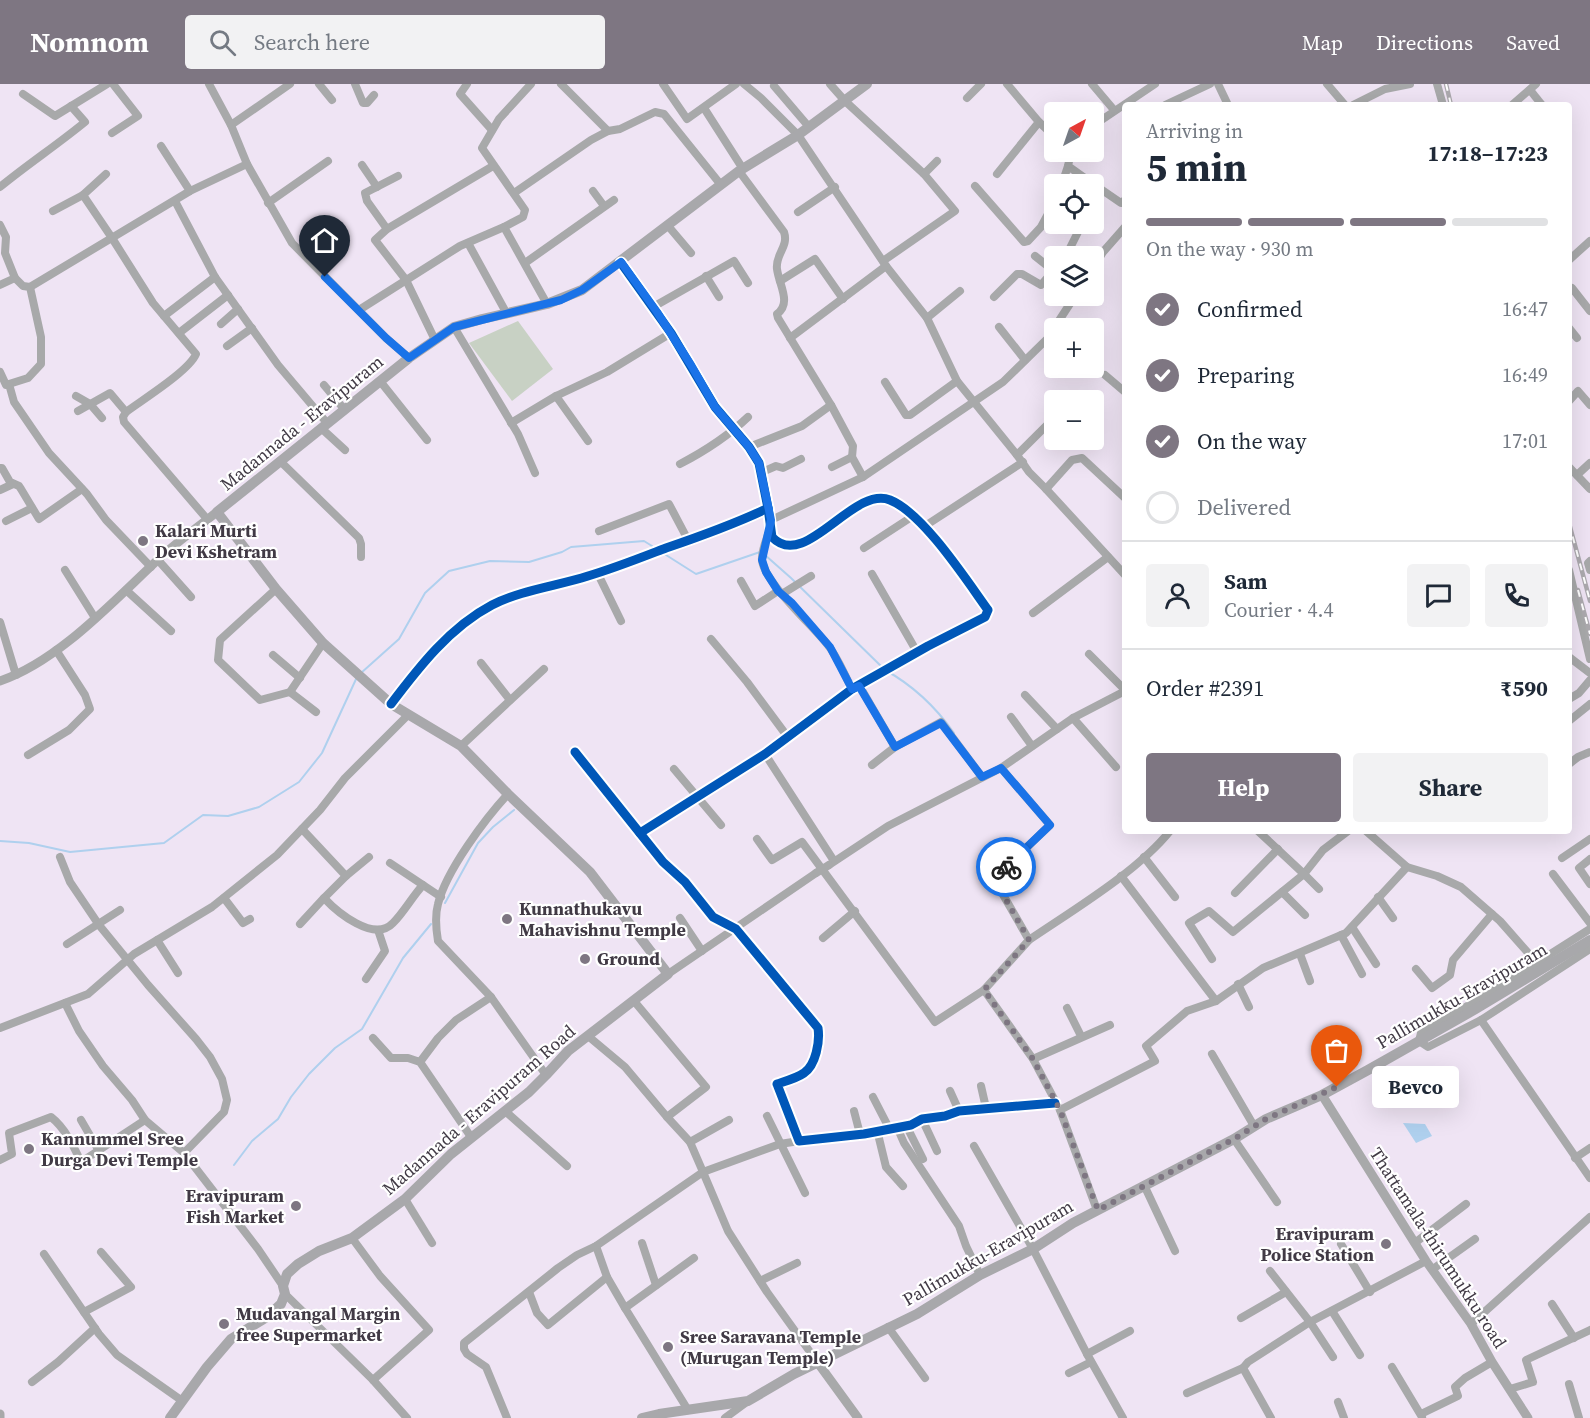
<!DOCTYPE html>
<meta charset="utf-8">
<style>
:root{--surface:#fff;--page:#f2f2f3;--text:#1f2937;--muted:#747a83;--line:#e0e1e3;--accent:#7e7682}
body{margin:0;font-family:"Source Serif 4",serif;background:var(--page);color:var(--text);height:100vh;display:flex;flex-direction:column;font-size:22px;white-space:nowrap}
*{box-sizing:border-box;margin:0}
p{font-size:20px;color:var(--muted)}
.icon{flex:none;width:33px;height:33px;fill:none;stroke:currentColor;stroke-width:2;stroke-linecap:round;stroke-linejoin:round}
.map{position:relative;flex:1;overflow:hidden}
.side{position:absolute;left:1122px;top:18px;width:450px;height:732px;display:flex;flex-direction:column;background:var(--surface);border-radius:6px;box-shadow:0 6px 24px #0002}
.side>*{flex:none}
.needle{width:39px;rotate:40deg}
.fabs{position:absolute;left:1044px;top:18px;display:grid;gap:12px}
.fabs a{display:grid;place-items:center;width:60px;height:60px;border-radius:6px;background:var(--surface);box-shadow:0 6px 24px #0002;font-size:30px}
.pin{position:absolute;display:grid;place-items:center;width:51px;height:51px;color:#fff;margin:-62px -26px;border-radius:50% 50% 50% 0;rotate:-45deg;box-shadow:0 0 6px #0007}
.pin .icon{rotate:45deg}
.courier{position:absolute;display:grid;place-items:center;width:60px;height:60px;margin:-30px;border:4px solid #1a73e8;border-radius:50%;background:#fff;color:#222;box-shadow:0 2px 8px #0007}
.bubble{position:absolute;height:42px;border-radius:6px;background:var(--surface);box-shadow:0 6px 24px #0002;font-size:20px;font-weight:700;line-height:42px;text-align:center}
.overview em{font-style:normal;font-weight:700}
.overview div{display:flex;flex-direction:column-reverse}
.overview{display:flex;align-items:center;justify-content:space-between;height:102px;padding:0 24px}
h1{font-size:39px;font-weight:700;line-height:45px}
.bar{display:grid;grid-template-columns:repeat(4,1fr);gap:9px 6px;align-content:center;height:72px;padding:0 24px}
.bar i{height:8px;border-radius:4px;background:var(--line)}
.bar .current{background:var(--accent)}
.bar p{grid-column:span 4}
.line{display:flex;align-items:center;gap:15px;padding:0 24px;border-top:2px solid var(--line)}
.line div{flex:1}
.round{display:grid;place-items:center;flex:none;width:63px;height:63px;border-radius:6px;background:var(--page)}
ol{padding:0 24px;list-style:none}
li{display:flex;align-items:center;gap:18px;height:66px}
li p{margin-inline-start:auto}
li .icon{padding:6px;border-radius:50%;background:var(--accent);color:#fff;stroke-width:4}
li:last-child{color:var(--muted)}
li i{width:33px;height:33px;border:3px solid var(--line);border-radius:50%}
.action{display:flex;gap:12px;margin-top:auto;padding:12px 24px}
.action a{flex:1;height:69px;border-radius:6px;background:var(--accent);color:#fff;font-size:24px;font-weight:700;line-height:69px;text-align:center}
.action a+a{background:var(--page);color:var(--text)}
header{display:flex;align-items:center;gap:36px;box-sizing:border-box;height:84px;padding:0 30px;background:var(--accent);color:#fff}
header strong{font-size:28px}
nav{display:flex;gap:33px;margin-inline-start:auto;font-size:21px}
.search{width:420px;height:54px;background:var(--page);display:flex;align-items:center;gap:15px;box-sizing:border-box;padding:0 21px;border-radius:6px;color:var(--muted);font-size:22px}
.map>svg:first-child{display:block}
.green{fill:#c8d1c4}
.water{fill:#afd0ee}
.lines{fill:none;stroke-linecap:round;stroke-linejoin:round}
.stream{stroke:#afd0ee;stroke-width:2}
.minor{stroke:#a8a9aa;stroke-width:8}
.tertiary{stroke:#a8a9aa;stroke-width:9}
.secondary{stroke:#a8a8ab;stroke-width:10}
.rail-casing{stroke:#aca9ae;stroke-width:4.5}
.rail{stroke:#fff;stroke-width:2;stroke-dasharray:7;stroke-linecap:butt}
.minor-bridge{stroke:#a8a9aa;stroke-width:8}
.cycleway-casing{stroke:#fff;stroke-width:13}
.cycleway{stroke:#0057b8;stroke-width:9}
.done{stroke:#7e7682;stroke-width:6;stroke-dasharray:0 10.8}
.route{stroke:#1a73e8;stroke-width:8}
.poi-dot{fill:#7e7682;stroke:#fff;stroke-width:2}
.labels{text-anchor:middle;stroke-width:4.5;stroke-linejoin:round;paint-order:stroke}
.street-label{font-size:18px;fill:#413a45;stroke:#fff}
.poi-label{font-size:18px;font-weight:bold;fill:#413a45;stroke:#fff;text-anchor:start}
</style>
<header>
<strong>Nomnom</strong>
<div class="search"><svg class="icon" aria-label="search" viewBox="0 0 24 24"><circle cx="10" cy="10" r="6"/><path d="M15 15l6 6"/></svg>Search here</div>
<nav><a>Map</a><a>Directions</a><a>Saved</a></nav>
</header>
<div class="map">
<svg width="1590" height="1334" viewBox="0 0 1590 1334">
<rect width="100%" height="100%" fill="#efe4f4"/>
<path class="green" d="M518,237L553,285L512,317L469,259Z"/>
<path class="water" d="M1403,1039L1425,1040L1432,1052L1416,1059Z"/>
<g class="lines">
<g class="stream">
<path d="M666,471L696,490L760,468"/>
<path d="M765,471L791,494L885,586C914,602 935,622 954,649"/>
<path d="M361,589L399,555L425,509L449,487L490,477L529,478L562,468L571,463L644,457L652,462"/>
<path d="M0,757L29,759L70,768L164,759L203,731L228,732L259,723L299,698L322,669L357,593"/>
<path d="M445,819L478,759L493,743L514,726"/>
<path d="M234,1081L252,1057L278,1035L291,1013L309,990L335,964L362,945L403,874L431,840"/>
</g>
<g class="minor">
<path d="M209,0L231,41L247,80L292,159L386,254L409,274"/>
<path d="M319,0L332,16"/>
<path d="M355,0L363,19H367L374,11"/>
<path d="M467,0L460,10L492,46"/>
<path d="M531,0L499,35L482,64L525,126L523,133L504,143L547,220"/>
<path d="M561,0L608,47"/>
<path d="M663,0L687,35L736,0"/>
<path d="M744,0L761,14L798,51L886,182L927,234L957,297L1017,371L1029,388L1046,405L1125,491"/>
<path d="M830,0L845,17L924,90L955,127L883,177"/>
<path d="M1007,0L1039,38L1054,52"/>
<path d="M1092,0L1114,26"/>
<path d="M1218,0L1228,21"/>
<path d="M1327,0L1345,21"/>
<path d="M1437,0L1443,21"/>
<path d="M774,2L809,43"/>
<path d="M1530,6L1542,21"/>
<path d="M23,10L55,32L107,0"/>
<path d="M967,14L981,0"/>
<path d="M1165,21L1210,0"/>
<path d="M1353,21L1385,5L1410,0"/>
<path d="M1512,21L1536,0"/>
<path d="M704,24L743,85"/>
<path d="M231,41L290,0"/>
<path d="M1094,41L1155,0"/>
<path d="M112,49L138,32L113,0"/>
<path d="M161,62L190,107"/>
<path d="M1071,68L1068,82L1089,97L1088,100"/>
<path d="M362,81L377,103"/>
<path d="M739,87L784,148C789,163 775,170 777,185C779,201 792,219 777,230L778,234L831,321L853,362L852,373L863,393"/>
<path d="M106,90L83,111L112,154L153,219L196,270C189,287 142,316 126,328L123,333L124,338L207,435"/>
<path d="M924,90L937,77"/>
<path d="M997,90L1039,38"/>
<path d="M1089,97L1121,119L1125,116"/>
<path d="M1062,100L1068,82"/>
<path d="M975,102L1024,158L1028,157L1041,143L1054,119"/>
<path d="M0,103C28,80 57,61 85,38L71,22"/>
<path d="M593,107L604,122"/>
<path d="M514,109L591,56L608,47L620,45L655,28L664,30L721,101"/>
<path d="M175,117L215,193L278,281L327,339"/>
<path d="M268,119L328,77"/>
<path d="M53,127L83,111"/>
<path d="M798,128L835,103"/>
<path d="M0,141L6,153L5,169L15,194L23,202L30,203L41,253V280L28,294L9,300"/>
<path d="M669,143L691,169"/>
<path d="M387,145L367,117L365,109L398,92"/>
<path d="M468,159L507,230"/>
<path d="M1035,172L1054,187"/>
<path d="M1066,172L1082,140"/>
<path d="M1569,176L1590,157"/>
<path d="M525,179L614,116"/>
<path d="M1094,183L1103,168L1125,143"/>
<path d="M706,192L719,213"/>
<path d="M780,197L815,175L843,215"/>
<path d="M0,201L15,194"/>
<path d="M30,203L190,107L247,80"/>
<path d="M1572,204L1590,227"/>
<path d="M994,213L1017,190H1022L1041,201L1054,186"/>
<path d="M653,223L734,177L748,199"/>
<path d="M359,226L460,162L504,143"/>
<path d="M164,232L215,193"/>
<path d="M927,234L960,207"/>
<path d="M221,240L238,225"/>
<path d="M454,243L518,350L535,389"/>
<path d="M999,243L1025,276"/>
<path d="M1569,244L1577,254"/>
<path d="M179,249L228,211"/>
<path d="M790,254L886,182"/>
<path d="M435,256L406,196L375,156L387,145L493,82"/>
<path d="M227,262L252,244"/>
<path d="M0,288L6,301L9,300L14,318L49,369L87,410L106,436L151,483"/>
<path d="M1105,291L1125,308"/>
<path d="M380,297L427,356"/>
<path d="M885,298L906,331H910L957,297"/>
<path d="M324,301L344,325"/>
<path d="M76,312L90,320L102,334"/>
<path d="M556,312L588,357"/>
<path d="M1569,317L1578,307L1590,321"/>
<path d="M78,327L110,309L126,328"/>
<path d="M511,339L556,312L607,288L671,249"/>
<path d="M321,344L345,366"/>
<path d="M749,363L802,342L831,321"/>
<path d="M1017,371L1054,334"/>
<path d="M280,377L359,454L361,460V473"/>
<path d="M680,380C705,367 728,352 748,333"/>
<path d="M832,383L852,373"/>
<path d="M1569,383L1590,405"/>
<path d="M0,384H2L10,398L19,402L21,405L39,435L82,405"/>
<path d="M762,388L776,382L783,384L801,375"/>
<path d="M1577,391L1590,379"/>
<path d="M1046,405L1072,376L1082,374L1125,414"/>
<path d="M0,406L13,400"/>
<path d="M771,436L863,393L1003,298L1047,255L1075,212"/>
<path d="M6,437L32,424"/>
<path d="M925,442L1023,378"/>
<path d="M770,445C767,454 761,467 762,476C764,498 812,541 827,560C838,573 844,590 852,605"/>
<path d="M599,447L669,420L688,456"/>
<path d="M864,464L913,432"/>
<path d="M158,476L191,513"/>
<path d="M1590,477L1588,479L1590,486"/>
<path d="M65,486L95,534"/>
<path d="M1569,486L1590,575"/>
<path d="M598,490L621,537"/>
<path d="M872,490L917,568"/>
<path d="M741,497L755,522L778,507"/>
<path d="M276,505L220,556L218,576L260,616L290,608L323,559"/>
<path d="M126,506L171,547"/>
<path d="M782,510L811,492"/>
<path d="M1033,529L1108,473"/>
<path d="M0,538L16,591"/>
<path d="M711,555L747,598L787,652"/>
<path d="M1089,570L1125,606"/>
<path d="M273,571L300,594"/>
<path d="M1569,573L1590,589"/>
<path d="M481,579L510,616"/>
<path d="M859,601L895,663L941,638L982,693"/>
<path d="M290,608L316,628"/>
<path d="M1025,611L1057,645"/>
<path d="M1569,615L1579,609L1590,596"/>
<path d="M391,620C419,583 450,543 492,521C521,506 557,502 588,492C615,484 640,474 666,464C701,452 735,440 768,424L759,379L749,363L715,323L671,249L621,179"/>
<path d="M1011,633L1032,662"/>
<path d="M1073,634L1116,683"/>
<path d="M1569,637L1590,620"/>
<path d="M461,662L544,585"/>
<path d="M575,668L663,778L685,798L713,833L736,845L818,944C820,957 816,981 804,989C797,994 786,997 777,1000L799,1057L864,1050L911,1041L922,1035L945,1032L959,1027L1055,1019"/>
<path d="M765,670L834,777"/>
<path d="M28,671L69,646L90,625L85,611L56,566"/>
<path d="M1569,680L1578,673L1590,668"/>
<path d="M872,681L895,663"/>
<path d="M1001,684L1050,741L994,795L1029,856L984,906L1033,975L1060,1026L1097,1126"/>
<path d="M674,685L721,741"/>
<path d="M508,710C485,735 446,787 438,820C435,831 436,845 438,857L491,913L546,991"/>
<path d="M302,745L346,792L324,814C337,828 374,859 393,839C404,828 412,813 423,801L441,813"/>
<path d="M1258,747L1304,790L1323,766L1348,747"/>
<path d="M1366,747L1407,783L1437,792L1461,803L1500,837L1537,879"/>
<path d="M640,749L765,670L852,605L928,562L985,533L988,526C967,497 923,429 890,416C853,401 805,488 772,453L768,424"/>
<path d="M757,755L772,776L802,758L935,938L984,906"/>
<path d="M60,773L70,798L99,841L148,901L196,955L210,973L222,995L227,1016L224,1028L184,1069"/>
<path d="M1144,773L1175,813"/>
<path d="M1562,774L1590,755"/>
<path d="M1590,775L1579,784L1590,800"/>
<path d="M390,779L423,801"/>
<path d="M829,781L888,742L1001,684L1073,634L1125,607"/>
<path d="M1553,790L1590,839"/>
<path d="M346,792L369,773"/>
<path d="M1121,792L1216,917"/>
<path d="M1282,808L1305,831"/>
<path d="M1235,809L1278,765"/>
<path d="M1378,813L1393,834"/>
<path d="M224,814L243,839L250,835"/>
<path d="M680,834L702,867"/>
<path d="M300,840L324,814"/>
<path d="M1352,843L1376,880"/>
<path d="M1590,845L1476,917L1421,949L1419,957L1428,963L1481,936L1590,865"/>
<path d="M1341,851L1362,890"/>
<path d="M823,854L855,827"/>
<path d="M157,856L178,889"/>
<path d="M1029,856C1073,826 1137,788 1170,747"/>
<path d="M67,860L120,826"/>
<path d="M1300,870L1310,897"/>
<path d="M1212,875L1189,839L1209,827L1233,848L1304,790L1319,805"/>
<path d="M1416,885L1432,904L1450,891L1453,876L1492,830"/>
<path d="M668,890L816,789"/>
<path d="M366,895L385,867L378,846"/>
<path d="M1238,900L1249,923"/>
<path d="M634,917L706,1003L667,1033L690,1058L703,1088L780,1060L799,1057"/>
<path d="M65,919L79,947L103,982L132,1016L145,1036L184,1069L258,1165L283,1202"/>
<path d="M1067,924L1081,952"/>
<path d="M1481,936L1590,1094"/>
<path d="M0,944L88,910L134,870L212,823L277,771L320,726L345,694L408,631"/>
<path d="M588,952L625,983L667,1033"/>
<path d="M373,954L391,974H408L420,978L471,1053"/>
<path d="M1212,970L1254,1042"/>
<path d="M1033,975L1110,941"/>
<path d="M420,978L438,954L456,936L491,913"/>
<path d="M981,1002L986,1024"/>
<path d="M950,1007L959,1027"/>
<path d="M873,1013L889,1044"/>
<path d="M1060,1026L1155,977L1146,962L1187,927L1216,917L1263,884L1346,849L1407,783"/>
<path d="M505,1027L567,1082"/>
<path d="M854,1027L860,1050"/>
<path d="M767,1032L805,1109"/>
<path d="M922,1035L937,1067"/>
<path d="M81,1036L99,1067"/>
<path d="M906,1041L923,1075"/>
<path d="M897,1043L904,1059L959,1142L966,1162L980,1191"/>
<path d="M877,1046L886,1083L903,1102"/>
<path d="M1234,1055L1277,1118"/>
<path d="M690,1058L729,1036"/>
<path d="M974,1062L1033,1165L1087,1270L1123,1334"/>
<path d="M1575,1074L1590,1064"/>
<path d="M0,1076L12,1070L9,1049L51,1033C65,1044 73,1061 81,1078L145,1036"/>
<path d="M1144,1101L1175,1167"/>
<path d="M405,1115L432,1159"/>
<path d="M352,1154L380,1192L429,1246L373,1296"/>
<path d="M1416,1158L1466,1120"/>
<path d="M642,1159L656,1201"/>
<path d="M1341,1160L1370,1208"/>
<path d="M596,1162L607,1193"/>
<path d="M44,1170L99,1250L117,1271L181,1316"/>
<path d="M1433,1185L1475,1155"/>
<path d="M1270,1187L1310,1238L1333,1273"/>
<path d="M760,1197L797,1179"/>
<path d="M529,1208L537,1229L548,1241L607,1193L625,1224"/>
<path d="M285,1210L373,1296L407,1334"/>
<path d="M1552,1220L1574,1254"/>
<path d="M1332,1227L1360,1271"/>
<path d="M84,1228L131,1203L101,1168"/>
<path d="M1241,1234L1286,1208"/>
<path d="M1471,1240L1590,1133"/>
<path d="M888,1243L925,1294"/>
<path d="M1087,1270L1130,1247"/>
<path d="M1392,1283L1422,1333"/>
<path d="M1069,1289L1091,1278"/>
<path d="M32,1298L58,1278L95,1244"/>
<path d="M1569,1300L1579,1334"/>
<path d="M1510,1305L1533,1298L1526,1276L1590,1246"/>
<path d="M1187,1309L1243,1284"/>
<path d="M1338,1318L1344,1334"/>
<path d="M688,1326L625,1224L694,1174"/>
<path d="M1421,1330L1458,1312L1455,1303L1465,1294L1492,1278"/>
<path d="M507,1334L486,1283L467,1270L464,1265V1259L558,1184L577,1171L596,1162L703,1088L728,1147L767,1208L818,1279"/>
<path d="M725,1334L748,1317"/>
<path d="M1271,1334L1243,1284L1248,1278L1310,1238L1426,1177"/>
</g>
<g class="tertiary">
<path d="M0,597C60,577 117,513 163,471C180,456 199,442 217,428"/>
<path d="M1322,1011L1426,1177L1471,1240L1492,1278L1528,1334"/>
<path d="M818,1279L858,1334"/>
<path d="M0,1330V1334"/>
</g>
<g class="secondary">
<path d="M170,1334L207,1283L231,1255L267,1233L281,1220L285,1210L283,1202L287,1190L298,1180L319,1167L352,1154L405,1115L451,1070L529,1008L546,991L568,967L668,890L590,788L508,710L461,662L391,620L323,559L276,505L217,428L409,274L454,243L482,235L547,220L582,206L739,87L798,51L867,0"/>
<path d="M642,1334L659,1330L748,1317L794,1290L917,1230L980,1191L1033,1165L1073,1139L1234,1055L1266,1035L1322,1011L1368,986L1474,926L1590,856"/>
</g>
<g class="rail-casing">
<g id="rail">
<path d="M1446,0L1451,21"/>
<path d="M1569,439L1590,517"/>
<path d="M1578,506L1590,550"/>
</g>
</g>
<use href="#rail" class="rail"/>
<path class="minor-bridge" d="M816,789L829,781"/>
<g class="cycleway-casing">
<g id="cycleway">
<path d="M391,620C419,583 450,543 492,521C521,506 557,502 588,492C615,484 640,474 666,464C701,452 735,440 768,424L759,379L749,363L715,323L671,249L621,179"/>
<path d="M575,668L663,778L685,798L713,833L736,845L818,944C820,957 816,981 804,989C797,994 786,997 777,1000L799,1057L864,1050L911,1041L922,1035L945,1032L959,1027L1055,1019"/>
<path d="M640,749L765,670L852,605L928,562L985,533L988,526C967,497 923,429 890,416C853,401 805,488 772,453L768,424"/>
</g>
</g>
<use href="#cycleway" class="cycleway"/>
</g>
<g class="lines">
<path class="done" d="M1006,783L994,795L1029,856L984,906L1033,975L1060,1026L1098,1126L1234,1055L1266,1035L1337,1003"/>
<path class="route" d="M325,193L386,254L409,274L454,243L561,216L582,206L621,178L657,228L691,281L715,323L749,363L759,379L771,436L762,476L766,488L778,507L792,519L830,563L852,605L859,602L895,663L941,639L982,693L1001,684L1050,741L1006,783"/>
</g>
<g class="poi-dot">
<circle cx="143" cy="457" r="6"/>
<circle cx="507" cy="835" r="6"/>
<circle cx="585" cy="875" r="6"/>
<circle cx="29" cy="1065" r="6"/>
<circle cx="296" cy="1122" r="6"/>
<circle cx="1386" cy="1160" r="6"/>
<circle cx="224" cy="1240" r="6"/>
<circle cx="668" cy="1263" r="6"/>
</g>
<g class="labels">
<g class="street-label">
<text transform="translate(302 339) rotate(-39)" y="6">Madannada - Eravipuram</text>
<text transform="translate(1462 912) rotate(-30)" y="6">Pallimukku-Eravipuram</text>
<text transform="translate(479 1026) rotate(-41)" y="6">Madannada - Eravipuram Road</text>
<text transform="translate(1438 1164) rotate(57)" y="6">Thattamala-thirumukku road</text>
<text transform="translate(988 1169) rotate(-30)" y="6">Pallimukku-Eravipuram</text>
</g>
<g class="poi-label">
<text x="155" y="453">Kalari Murti<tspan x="155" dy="21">Devi Kshetram</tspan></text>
<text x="519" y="831">Kunnathukavu<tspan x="519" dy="21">Mahavishnu Temple</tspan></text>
<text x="597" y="881">Ground</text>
<text x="41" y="1061">Kannummel Sree<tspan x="41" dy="21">Durga Devi Temple</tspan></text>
<text x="284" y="1118" text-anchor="end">Eravipuram<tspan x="284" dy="21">Fish Market</tspan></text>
<text x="1374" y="1156" text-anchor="end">Eravipuram<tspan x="1374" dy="21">Police Station</tspan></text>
<text x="236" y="1236">Mudavangal Margin<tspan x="236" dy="21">free Supermarket</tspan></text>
<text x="680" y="1259">Sree Saravana Temple<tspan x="680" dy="21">(Murugan Temple)</tspan></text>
</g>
</g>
</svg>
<div class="fabs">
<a><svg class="needle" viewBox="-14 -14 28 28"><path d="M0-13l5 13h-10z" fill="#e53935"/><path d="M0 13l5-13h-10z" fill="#747a83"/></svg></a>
<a><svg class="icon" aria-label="locate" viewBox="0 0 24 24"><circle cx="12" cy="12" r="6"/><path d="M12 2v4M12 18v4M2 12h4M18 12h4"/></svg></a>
<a><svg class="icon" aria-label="layers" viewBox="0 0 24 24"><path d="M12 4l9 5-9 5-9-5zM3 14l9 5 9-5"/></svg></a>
<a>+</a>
<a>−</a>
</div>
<div class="pin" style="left:1337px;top:1003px;background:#ea580c"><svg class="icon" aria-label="bag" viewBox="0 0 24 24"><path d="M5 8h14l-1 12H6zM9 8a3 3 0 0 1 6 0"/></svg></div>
<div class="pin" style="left:325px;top:193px;background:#1f2937"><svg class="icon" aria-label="home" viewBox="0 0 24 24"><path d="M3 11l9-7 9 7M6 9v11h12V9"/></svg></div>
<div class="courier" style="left:1006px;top:783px"><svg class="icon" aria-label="bike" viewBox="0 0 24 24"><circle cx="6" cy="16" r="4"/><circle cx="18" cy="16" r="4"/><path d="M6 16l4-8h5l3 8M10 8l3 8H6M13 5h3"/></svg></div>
<div class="bubble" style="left:1372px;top:982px;width:87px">Bevco</div>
<section class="side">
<div class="overview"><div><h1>5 min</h1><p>Arriving in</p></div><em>17:18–17:23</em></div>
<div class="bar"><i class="current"></i><i class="current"></i><i class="current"></i><i></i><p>On the way · 930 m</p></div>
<ol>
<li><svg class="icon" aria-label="check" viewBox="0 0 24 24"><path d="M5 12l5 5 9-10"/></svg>Confirmed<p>16:47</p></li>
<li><svg class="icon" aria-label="check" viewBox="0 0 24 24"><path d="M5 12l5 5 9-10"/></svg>Preparing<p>16:49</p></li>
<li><svg class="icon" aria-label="check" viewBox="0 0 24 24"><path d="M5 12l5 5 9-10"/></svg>On the way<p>17:01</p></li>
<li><i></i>Delivered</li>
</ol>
<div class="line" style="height:108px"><a class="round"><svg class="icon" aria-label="person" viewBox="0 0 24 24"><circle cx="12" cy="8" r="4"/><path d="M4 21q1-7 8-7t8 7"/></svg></a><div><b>Sam</b><p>Courier · 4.4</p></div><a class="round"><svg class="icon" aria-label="chat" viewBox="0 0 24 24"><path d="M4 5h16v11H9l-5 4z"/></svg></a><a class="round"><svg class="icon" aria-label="phone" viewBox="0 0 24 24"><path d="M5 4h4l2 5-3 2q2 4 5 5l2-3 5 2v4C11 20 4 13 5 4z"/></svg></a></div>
<div class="line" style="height:78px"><div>Order #2391</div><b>₹590</b></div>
<div class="action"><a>Help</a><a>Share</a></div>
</section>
</div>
